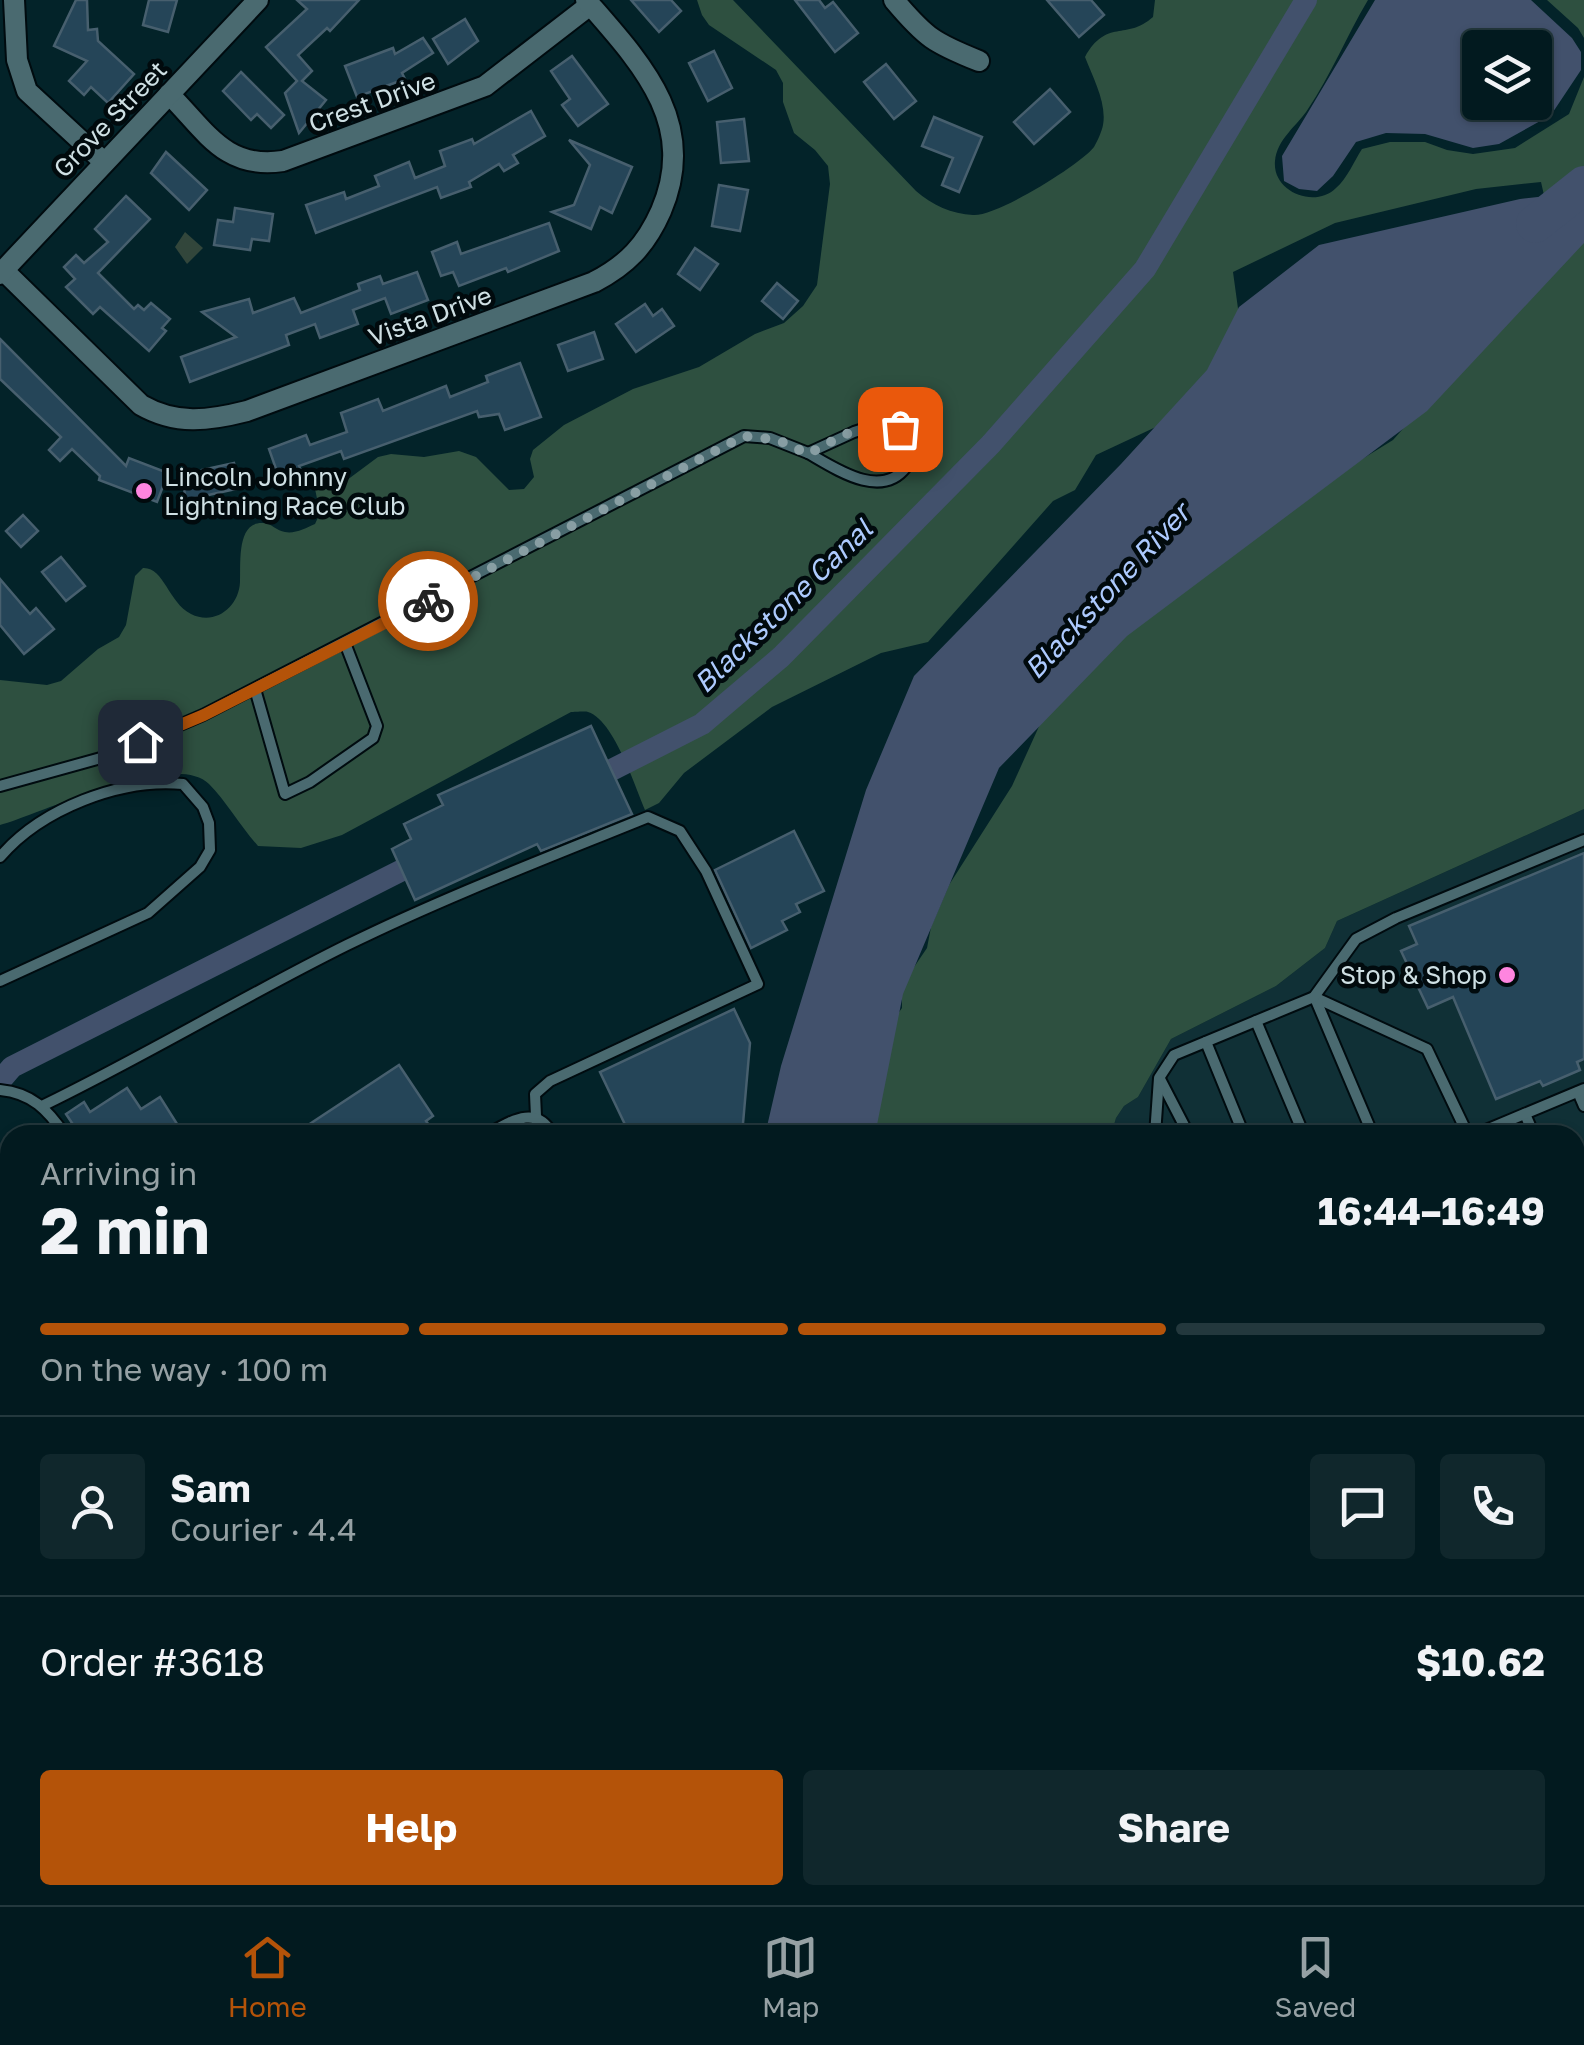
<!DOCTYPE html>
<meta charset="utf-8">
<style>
:root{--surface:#021a1f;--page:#10272c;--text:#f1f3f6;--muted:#96a1a4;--line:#23383d;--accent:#b45309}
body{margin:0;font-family:"Golos Text",sans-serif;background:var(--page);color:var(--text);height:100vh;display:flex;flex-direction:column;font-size:38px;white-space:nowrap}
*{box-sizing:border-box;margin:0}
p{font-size:32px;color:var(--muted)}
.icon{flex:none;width:55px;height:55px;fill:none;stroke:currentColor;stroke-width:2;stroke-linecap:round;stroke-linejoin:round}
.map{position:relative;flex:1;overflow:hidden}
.sheet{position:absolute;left:0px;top:1125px;width:1585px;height:780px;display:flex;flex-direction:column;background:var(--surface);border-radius:30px 30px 0 0;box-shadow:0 2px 8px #0004,0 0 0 2px var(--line)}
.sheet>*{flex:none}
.controls{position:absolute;left:1462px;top:30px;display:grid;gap:20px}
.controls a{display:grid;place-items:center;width:90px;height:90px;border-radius:10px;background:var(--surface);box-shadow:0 2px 8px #0004,0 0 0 2px var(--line);font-size:50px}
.pin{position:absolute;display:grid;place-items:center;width:85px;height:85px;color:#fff;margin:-42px;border-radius:20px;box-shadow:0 5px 15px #0006}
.courier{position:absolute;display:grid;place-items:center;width:100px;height:100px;margin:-50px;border:8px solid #b45309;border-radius:50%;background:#fff;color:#222;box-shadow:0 2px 12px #0007}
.headline em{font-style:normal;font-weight:700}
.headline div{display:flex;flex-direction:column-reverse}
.headline{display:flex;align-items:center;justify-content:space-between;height:170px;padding:0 40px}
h1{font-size:65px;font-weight:700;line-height:75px}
.bar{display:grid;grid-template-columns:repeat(4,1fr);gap:15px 10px;align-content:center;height:120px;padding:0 40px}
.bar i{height:12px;border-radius:8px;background:var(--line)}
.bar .active{background:var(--accent)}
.bar p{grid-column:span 4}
.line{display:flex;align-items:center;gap:25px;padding:0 40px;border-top:2px solid var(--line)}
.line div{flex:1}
.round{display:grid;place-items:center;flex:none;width:105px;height:105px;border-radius:10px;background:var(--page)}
.primary-button{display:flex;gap:20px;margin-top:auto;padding:20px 40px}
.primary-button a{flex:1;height:115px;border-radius:10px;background:var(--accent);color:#fff;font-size:40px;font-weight:700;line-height:115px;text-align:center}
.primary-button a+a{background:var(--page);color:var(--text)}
.dock{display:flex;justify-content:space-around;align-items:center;height:140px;border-top:2px solid var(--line);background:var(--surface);font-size:28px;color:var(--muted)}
.dock a{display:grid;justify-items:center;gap:5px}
.dock .active{color:var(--accent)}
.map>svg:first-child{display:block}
.built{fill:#103036}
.green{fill:#32463b}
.forest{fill:#2e5040}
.water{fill:#42516c;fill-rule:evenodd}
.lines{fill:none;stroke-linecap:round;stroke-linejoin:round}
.canal{stroke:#42516c;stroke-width:22}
.river{stroke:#42516c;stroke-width:38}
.building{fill:#254558;stroke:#475f6e;stroke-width:2.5}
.lane-casing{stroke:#000b0f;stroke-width:14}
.street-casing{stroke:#000b0f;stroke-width:24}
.secondary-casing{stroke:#000b0f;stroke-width:29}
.primary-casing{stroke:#000b0f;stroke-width:29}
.lane{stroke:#4a6a70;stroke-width:10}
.street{stroke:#4a6a70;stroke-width:20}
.secondary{stroke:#4a6a70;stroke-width:25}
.primary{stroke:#3c9b96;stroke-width:25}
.done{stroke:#889ea3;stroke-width:10;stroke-dasharray:0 18}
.route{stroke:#b45309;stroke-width:12}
.poi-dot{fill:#fe85df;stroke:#010a0d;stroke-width:4}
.labels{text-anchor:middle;stroke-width:9;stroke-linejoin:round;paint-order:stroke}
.street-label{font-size:25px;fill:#cfe0e4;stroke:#010a0d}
.poi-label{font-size:25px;fill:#cfe0e4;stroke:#010a0d;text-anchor:start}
.water-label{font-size:28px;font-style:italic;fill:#adcafe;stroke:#010a0d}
</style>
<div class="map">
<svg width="1584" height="1905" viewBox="0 0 1584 1905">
<rect width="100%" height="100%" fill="#032329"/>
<g class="built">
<path d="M1584,809V1905H1431L1423,1895H1575V1135H1111L1116,1118L1124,1106L1138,1097L1171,1039L1276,986L1325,948L1337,921Z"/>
<path d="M123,1895H745L734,1905H122Z"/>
</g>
<g class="green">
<path d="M185,232L203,248L187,264L175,247Z"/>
<path d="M824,1895H969L974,1905H799Z"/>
</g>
<g class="forest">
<path d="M697,0H733L916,191C932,205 952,214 973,215C996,217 1080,165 1094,147C1097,142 1102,131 1103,125C1107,103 1093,78 1085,57C1107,18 1126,41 1153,17L1155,0H1368C1347,35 1331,75 1308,109C1297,126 1277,139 1275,161C1272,192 1315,209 1336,188C1347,179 1354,161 1362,149L1390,142H1425L1447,150L1473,154L1515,148L1569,114L1584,77V174L1546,204L1541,182L1476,189L1335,223L1233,272L1243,345L1158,426L1096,455L1075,490L1053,501L928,642L881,653L772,707L684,773L659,803L645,810C635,787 614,720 588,712C586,711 574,712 571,712L342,835L301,848L258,846C241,827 226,801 209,784C174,749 43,813 0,825V680L47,685L61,681L98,649L119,637L126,625L135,576L143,568C164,567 168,602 191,614C215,626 239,607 240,582C241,565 236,521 263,523C271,523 277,531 285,532C295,534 306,528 315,524L320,513L314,484L320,477L343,483L378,457L391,454L424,457L459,451L476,457L509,490L524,489L534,477L530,459L533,450L564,425L633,389L699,367L755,334L784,323L803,306L817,285L830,184L828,166L815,150L794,133L783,102V83L776,70L709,25L702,15Z"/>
<path d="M1547,0H1584V38L1578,28Z"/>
<path d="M1584,225V809L1337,921L1325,948L1276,986L1171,1039L1138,1097L1124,1106L1116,1118L1111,1135H865L889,1026L902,1008V994L910,973L927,948L931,927L949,885L1012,786L1041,722L1081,669L1359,461L1393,440Z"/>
<path d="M10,1335V1388L0,1390V1339Z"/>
<path d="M1123,1895H1206L1210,1905H1125Z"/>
</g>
<g class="water">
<path d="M1375,0H1531L1572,38L1581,52V70L1551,115L1499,144L1473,148L1425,134L1386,133L1356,142L1333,176L1317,191L1299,189L1284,181L1282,156ZM1480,48H1535V102H1480Z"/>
<path d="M1584,192V243L1427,411L1127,636L999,768L903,994L875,1135H765L781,1066L866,790L914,676L1121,464L1207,370L1239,307L1319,245L1520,199Z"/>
<path d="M0,1209L10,1224V1335L0,1339Z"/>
<path d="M969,1895H1111L1115,1905H974Z"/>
</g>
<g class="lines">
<g class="canal">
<path d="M584,784L702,724L781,657L991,444L1145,269L1306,0"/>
<path d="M0,1081L12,1067L428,857"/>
</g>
<path class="river" d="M1535,224L1584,185"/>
</g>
<g class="building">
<path d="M76,0H87L88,30L97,29L98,41L134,74L108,103L91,87L84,95L69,81L87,61L54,46Z"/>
<path d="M149,0H177L168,32L143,25Z"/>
<path d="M297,0H359L330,31L327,28L298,55L312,71L302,81L326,100L299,133L285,93L297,81L266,47L307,9Z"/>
<path d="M631,0H671L681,11L659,32Z"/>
<path d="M795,0H819L825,8L833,2L858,33L835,52Z"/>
<path d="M1047,0H1091L1104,15L1079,37Z"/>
<path d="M465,19L478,41L448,64L433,39Z"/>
<path d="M423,38L433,53L402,73L405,79L357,97L345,66L393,48L395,54Z"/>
<path d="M714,51L732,88L708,101L689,63Z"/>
<path d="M572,56L608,104L578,126L562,105L570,99L551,71Z"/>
<path d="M886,64L916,101L894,119L864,82Z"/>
<path d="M241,72L284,115L271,128L257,114L251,120L223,91Z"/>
<path d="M1050,89L1070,112L1034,144L1014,122Z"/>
<path d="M531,111L545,136L513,155L518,163L504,171L499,164L469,182L471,187L441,198L437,187L316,233L306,205L344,192L346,199L379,186L375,176L409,162L415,178L445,166L440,151L472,139L474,144Z"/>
<path d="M934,117L982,137L959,192L942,185L953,158L922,146Z"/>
<path d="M744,119L749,161L721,163L717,122Z"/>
<path d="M569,140L632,167L612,213L600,207L591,229L552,212L574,205L590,165Z"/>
<path d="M166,152L207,190L189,210L151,173Z"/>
<path d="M719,185L748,190L740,231L712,226Z"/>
<path d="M126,196L150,219L98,273L134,309L138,305L144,310L151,303L170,319L162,328L166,331L149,351L100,307L93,314L66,287L75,279L64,267L76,255L84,263L108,242L95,229Z"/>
<path d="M235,208L273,214L269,241L252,239L250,250L214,245L218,220L233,222Z"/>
<path d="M549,223L559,251L508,272L506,268L459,286L453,272L441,276L432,252L457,242L461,254Z"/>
<path d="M695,248L718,264L700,290L678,274Z"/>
<path d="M417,272L428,300L391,314L385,298L353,310L358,324L320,338L315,324L286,335L289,345L190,382L181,357L236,337L202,312L249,299L253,313L294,298L301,313L360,290L358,284L380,276L383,284Z"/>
<path d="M777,283L798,301L783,319L762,301Z"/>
<path d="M645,304L653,316L662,309L674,326L636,352L616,324Z"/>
<path d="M594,332L603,359L568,371L558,345Z"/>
<path d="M0,339L126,466L129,458L168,473L157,502L99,480L100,476L72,449L60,461L49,450L61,437L0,379Z"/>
<path d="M520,363L541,417L505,430L499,414L479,417L477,411L344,459L341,451L299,466L304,478L282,486L269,449L306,435L310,445L347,432L341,413L378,399L383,411L446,386L450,397L488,382L486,376Z"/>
<path d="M234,463L240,488L186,500L182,478L206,487L202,470Z"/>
<path d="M23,515L38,531L21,547L6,531Z"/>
<path d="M61,557L85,586L66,601L42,572Z"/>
<path d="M0,579L30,614L36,608L54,629L24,654L0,625Z"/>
<path d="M591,726L632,814L541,851L537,844L415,900L392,849L411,839L404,824L443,805L438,795Z"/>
<path d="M794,831L824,891L796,904L800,912L782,921L787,930L751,948L715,870Z"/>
<path d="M1584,853V1059L1577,1062L1580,1070L1543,1086L1540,1081L1496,1099L1453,997L1428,1008L1401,951L1417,944L1409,926Z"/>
<path d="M734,1009L750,1043L742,1135H630L600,1072Z"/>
<path d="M399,1065L433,1116L426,1121L436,1135H293Z"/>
<path d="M127,1088L141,1109L160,1097L184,1135H80L66,1114L84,1102L90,1112Z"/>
</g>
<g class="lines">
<g class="lane-casing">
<g id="lane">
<path d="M879,424L894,425L908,443L906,467C881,500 836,469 808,453L854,432Z"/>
<path d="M255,689L285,794L310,782L373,738L377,726L345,643"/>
<path d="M0,786L108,756L203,715L744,436L770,438L808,453"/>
<path d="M0,857C41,809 120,778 183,784L203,807L209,823L210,850L200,867L148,913L0,981"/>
<path d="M1314,997L1427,1049L1468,1135"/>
<path d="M1315,998L1373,1135"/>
<path d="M1256,1021L1304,1135"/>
<path d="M1206,1042L1244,1135"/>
<path d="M1160,1079L1189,1135"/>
<path d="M0,1090C32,1093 48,1110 65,1135"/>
<path d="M1578,1092L1584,1106"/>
<path d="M44,1105C147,1055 244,996 347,945C445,897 547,858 648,817L680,831L706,871L758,984L550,1081L535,1094L536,1116"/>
<path d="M1525,1114L1534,1135"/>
<path d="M486,1135C510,1122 536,1103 553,1135"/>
<path d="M1155,1135L1159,1078L1174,1055L1314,997L1356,939L1396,918L1584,840"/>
<path d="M1474,1135L1584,1089"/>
<path d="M1575,1227L1584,1247"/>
<path d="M1575,1330L1584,1321"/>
<path d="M1575,1383L1584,1379"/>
<path d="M1575,1393L1584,1415"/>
<path d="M1575,1717L1584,1712"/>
<path d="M1575,1880L1584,1877"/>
<path d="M1359,1905L1365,1895"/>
<path d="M1507,1905L1534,1895"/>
</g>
</g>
<g class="street-casing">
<g id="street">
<path d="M14,0L17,60L27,91L104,162"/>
<path d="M894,0C926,38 934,43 979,61"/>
<path d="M169,94C206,131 225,170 283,161L485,86L590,5"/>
<path d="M3,270L141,405C176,425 208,421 247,411L594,282C627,265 646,245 661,211C699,123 641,63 586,0"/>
<path d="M0,274L258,0"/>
<path d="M0,1392L10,1391"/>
<path d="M0,1550L10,1549"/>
<path d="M481,1895L482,1905"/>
<path d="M277,1905L278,1895"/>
</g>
</g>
<g class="secondary-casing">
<path id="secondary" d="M1424,1895L1431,1905"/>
</g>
<g class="primary-casing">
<g id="primary">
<path d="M1575,1565L1584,1562"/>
<path d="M0,1898L70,1905"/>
<path d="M731,1905L764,1895"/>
</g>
</g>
<use href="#lane" class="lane"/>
<use href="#street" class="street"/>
<use href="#secondary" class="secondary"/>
<use href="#primary" class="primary"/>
</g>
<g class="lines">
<path class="done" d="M428,601L744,436L778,440L808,454C832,442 875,413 900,429"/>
<path class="route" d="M140,742L204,715L428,601"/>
</g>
<g class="poi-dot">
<circle cx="144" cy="491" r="10"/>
<circle cx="1507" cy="975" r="10"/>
</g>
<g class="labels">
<g class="street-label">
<text transform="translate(372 102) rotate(-20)" y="9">Crest Drive</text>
<text transform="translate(110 119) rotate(-46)" y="9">Grove Street</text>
<text transform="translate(430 316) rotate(-20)" y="9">Vista Drive</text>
</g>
<g class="poi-label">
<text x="164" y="486">Lincoln Johnny<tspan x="164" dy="29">Lightning Race Club</tspan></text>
<text x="1487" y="984" text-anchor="end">Stop &amp; Shop</text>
</g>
<g class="water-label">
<text transform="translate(1107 591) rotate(-47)" y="10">Blackstone River</text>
<text transform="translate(783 606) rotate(-44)" y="10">Blackstone Canal</text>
</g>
</g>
</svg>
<div class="controls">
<a><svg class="icon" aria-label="layers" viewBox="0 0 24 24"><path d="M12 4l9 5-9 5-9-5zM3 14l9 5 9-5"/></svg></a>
</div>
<div class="pin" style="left:900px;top:429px;background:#ea580c"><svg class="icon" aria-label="bag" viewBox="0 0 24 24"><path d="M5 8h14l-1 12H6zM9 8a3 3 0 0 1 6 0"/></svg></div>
<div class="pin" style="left:140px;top:742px;background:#1f2937"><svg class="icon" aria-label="home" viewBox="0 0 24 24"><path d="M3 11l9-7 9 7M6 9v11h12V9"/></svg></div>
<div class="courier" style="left:428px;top:601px"><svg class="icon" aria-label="bike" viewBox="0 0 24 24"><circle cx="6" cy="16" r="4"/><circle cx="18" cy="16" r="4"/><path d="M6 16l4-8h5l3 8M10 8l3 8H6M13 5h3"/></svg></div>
<section class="sheet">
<div class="headline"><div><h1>2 min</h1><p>Arriving in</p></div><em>16:44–16:49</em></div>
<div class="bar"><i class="active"></i><i class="active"></i><i class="active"></i><i></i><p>On the way · 100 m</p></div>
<div class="line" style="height:180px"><a class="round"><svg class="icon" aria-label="person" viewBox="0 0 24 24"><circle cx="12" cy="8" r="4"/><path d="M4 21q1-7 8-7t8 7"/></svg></a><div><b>Sam</b><p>Courier · 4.4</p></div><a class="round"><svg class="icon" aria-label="chat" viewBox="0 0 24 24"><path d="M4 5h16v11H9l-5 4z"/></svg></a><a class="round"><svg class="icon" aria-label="phone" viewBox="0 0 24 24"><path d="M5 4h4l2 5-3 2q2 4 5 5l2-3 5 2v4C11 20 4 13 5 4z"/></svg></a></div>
<div class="line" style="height:130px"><div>Order #3618</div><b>$10.62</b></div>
<div class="primary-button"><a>Help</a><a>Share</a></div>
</section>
</div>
<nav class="dock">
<a class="active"><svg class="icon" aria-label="home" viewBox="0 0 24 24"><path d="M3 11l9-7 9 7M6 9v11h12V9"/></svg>Home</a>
<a><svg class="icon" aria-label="map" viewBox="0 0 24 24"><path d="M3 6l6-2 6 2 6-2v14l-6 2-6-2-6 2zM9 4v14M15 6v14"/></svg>Map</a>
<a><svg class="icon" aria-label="saved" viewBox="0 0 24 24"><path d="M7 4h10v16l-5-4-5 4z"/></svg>Saved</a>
</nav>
